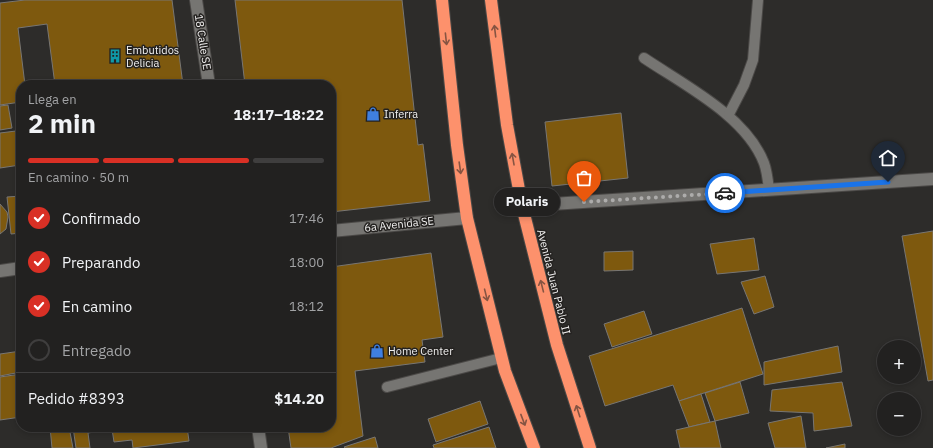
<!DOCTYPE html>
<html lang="es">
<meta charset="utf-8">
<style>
:root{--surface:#222120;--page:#2a2929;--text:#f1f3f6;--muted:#a2a3a5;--line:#3f3e3e;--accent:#d93025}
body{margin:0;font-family:"IBM Plex Sans",sans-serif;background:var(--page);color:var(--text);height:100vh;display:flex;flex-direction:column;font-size:15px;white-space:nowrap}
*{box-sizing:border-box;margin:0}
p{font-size:13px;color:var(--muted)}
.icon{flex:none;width:22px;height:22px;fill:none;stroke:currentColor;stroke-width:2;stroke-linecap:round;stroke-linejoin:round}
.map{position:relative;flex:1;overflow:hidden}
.side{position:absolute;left:16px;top:80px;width:320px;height:352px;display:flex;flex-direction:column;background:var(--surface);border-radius:16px;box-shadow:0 2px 6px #0003,0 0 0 1px var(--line)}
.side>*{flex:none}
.buttons{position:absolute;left:877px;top:340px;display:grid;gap:8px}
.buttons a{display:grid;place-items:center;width:44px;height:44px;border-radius:50%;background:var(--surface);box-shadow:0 2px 6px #0003,0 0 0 1px var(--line);font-size:20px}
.pin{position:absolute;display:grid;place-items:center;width:34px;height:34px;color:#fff;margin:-41px -17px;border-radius:50% 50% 50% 0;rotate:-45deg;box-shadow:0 0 4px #0007}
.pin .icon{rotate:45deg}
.courier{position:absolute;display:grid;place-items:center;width:40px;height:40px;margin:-20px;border:3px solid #1a73e8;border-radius:50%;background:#fff;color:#222;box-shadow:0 1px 5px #0007}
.bubble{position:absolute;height:28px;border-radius:14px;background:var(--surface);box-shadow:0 2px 6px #0003,0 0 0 1px var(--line);font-size:13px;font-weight:800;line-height:28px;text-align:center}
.summary em{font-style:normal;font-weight:800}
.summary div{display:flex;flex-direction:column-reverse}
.summary{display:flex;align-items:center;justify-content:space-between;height:68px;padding:0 12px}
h1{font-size:26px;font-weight:800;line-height:30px}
.bar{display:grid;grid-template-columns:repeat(4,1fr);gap:6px 4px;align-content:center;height:48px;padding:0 12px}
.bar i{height:5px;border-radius:3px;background:var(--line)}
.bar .current{background:var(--accent)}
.bar p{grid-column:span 4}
.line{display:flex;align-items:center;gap:10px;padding:0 12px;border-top:1px solid var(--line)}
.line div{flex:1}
ol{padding:0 12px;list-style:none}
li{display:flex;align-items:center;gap:12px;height:44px}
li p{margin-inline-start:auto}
li .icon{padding:4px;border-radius:50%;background:var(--accent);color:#fff;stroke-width:4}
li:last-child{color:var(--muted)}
li i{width:22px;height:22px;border:2px solid var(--line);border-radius:50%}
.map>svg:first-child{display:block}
.building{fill:#7e590e;stroke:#787673}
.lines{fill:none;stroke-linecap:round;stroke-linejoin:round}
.lane-casing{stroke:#4b4947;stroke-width:12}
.street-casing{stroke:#4b4947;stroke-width:14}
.highway-casing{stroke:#4b4947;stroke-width:14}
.lane{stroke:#767572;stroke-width:10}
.street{stroke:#767572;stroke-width:12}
.highway{stroke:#fd916c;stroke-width:12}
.oneway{stroke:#865442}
.done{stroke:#adacab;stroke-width:4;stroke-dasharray:0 7.2}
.route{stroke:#1a73e8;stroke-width:5}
.labels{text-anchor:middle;stroke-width:3;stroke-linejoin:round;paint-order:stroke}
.street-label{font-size:11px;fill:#f2f1f0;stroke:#242220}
.poi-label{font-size:11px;fill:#f2f1f0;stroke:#242220;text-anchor:start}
</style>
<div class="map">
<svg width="933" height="448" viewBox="0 0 933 448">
<rect width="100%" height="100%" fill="#2d2c2a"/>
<g class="building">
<path d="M25,0H172L183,85H55L47,24L18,28L25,85H21V102L0,105V3Z"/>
<path d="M235,0H402L418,145L423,144L430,201L331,212V85H245Z"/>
<path d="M8,105L12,128L0,130V106Z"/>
<path d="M621,113L628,178L552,186L545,122Z"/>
<path d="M16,131L20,165L0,168V133Z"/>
<path d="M21,196V233L11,234L7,197Z"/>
<path d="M0,204L7,212L8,217L6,229L0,234Z"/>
<path d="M933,231V380L928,381L902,236Z"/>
<path d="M754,238L759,270L717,274L710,244Z"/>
<path d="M633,251V270L604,271V252Z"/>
<path d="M431,253L443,337L422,340L425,362L355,371L363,436L331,448H291L288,427H331V267Z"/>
<path d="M765,276L774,307L754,314L741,282Z"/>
<path d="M742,308L763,374L679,401L673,385L605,406L589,356Z"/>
<path d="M644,311L652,334L612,347L604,324Z"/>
<path d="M838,346L842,372L764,385V362Z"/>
<path d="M21,351V372L0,376V354Z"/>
<path d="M21,374V417L0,420V377Z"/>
<path d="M740,382L749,413L715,421L705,393Z"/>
<path d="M842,382L852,426L814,431L813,413L770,411L772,390Z"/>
<path d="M701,394L710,422L689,427L679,401Z"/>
<path d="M480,401L488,424L436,442L428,419Z"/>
<path d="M801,416L806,448H775L768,423Z"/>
<path d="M715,421L721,448H680L676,430Z"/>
<path d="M50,427H69L73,448H52Z"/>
<path d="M73,427H187L189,441L133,448L132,440L114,442L112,429L88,433L90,448H76Z"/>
<path d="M489,427L496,448H434L433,445Z"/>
<path d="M375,437L378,448H345L344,447Z"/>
<path d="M845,444V448H826Z"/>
</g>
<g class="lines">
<g class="lane-casing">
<g id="lane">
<path d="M644,58C684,85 746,116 764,163C767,171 768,181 769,190"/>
<path d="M729,114L744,85L753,60L758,0"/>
<path d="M387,387L501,358"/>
</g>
</g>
<g class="street-casing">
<g id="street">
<path d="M196,0L209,85"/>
<path d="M522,206L933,179"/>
<path d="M331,231L467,218"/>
<path d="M0,271L21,268"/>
<path d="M258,427L261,448"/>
</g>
</g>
<g class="highway-casing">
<g id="highway">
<path d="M442,0L457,145L467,218L505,371L534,448"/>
<path d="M491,0L507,125L522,206L557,345L590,448"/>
</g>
</g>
<use href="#lane" class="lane"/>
<use href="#street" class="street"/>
<use href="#highway" class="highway"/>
</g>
<defs><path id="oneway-shaft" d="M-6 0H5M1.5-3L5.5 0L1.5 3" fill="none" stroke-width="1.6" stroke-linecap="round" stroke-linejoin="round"/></defs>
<g class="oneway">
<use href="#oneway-shaft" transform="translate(495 31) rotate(-97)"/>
<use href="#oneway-shaft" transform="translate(446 39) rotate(84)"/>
<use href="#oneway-shaft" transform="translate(513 159) rotate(-100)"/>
<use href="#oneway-shaft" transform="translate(460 168) rotate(82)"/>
<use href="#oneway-shaft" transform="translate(542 286) rotate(-104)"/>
<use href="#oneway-shaft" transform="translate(486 295) rotate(76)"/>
<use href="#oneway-shaft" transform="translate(578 411) rotate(-108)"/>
<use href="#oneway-shaft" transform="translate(523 420) rotate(69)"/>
</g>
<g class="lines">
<path class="done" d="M584,202L725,193"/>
<path class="route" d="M725,193L888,182"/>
</g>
<defs>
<g id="building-bare" transform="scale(1.08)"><path d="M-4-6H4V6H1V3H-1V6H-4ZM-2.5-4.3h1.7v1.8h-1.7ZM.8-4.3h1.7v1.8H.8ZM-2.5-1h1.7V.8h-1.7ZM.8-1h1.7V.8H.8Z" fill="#0f9aa8" stroke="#242220" stroke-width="2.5" paint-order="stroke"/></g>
<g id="shop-bare" transform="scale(1.08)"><path d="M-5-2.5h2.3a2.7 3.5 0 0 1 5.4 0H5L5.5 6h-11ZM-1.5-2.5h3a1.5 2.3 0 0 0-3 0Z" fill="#3f7fe0" stroke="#242220" stroke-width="2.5" paint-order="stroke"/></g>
</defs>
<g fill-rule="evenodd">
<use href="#building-bare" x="115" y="56"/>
<use href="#shop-bare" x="373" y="114"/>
<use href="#shop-bare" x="377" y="351"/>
</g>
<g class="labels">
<g class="street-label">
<text transform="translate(203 42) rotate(81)" y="4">18 Calle SE</text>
<text transform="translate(399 224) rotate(-6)" y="4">6a Avenida SE</text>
<text transform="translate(554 282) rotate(76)" y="4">Avenida Juan Pablo II</text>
</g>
<g class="poi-label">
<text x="126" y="54">Embutidos<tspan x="126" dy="13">Delicia</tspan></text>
<text x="384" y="118">Inferra</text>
<text x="388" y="355">Home Center</text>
</g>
</g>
</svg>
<div class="buttons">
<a>+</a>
<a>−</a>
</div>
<div class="pin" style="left:584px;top:202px;background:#ea580c"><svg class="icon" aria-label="bag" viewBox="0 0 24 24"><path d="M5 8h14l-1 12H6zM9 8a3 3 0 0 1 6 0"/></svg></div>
<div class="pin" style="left:888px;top:182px;background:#1f2937"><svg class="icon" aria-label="home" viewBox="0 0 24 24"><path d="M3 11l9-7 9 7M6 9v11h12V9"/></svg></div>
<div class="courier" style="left:725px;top:193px"><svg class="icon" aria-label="car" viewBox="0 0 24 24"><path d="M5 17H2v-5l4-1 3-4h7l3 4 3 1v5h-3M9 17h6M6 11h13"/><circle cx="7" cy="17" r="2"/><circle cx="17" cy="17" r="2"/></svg></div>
<div class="bubble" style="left:494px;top:188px;width:66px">Polaris</div>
<section class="side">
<div class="summary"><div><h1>2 min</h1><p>Llega en</p></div><em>18:17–18:22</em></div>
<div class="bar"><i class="current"></i><i class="current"></i><i class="current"></i><i></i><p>En camino · 50 m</p></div>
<ol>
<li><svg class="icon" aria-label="check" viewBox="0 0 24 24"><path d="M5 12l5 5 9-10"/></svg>Confirmado<p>17:46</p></li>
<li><svg class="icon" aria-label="check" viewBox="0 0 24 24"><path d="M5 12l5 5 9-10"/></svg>Preparando<p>18:00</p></li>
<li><svg class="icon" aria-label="check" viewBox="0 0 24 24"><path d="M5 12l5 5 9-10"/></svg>En camino<p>18:12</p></li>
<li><i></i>Entregado</li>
</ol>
<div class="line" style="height:52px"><div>Pedido #8393</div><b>$14.20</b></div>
</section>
</div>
